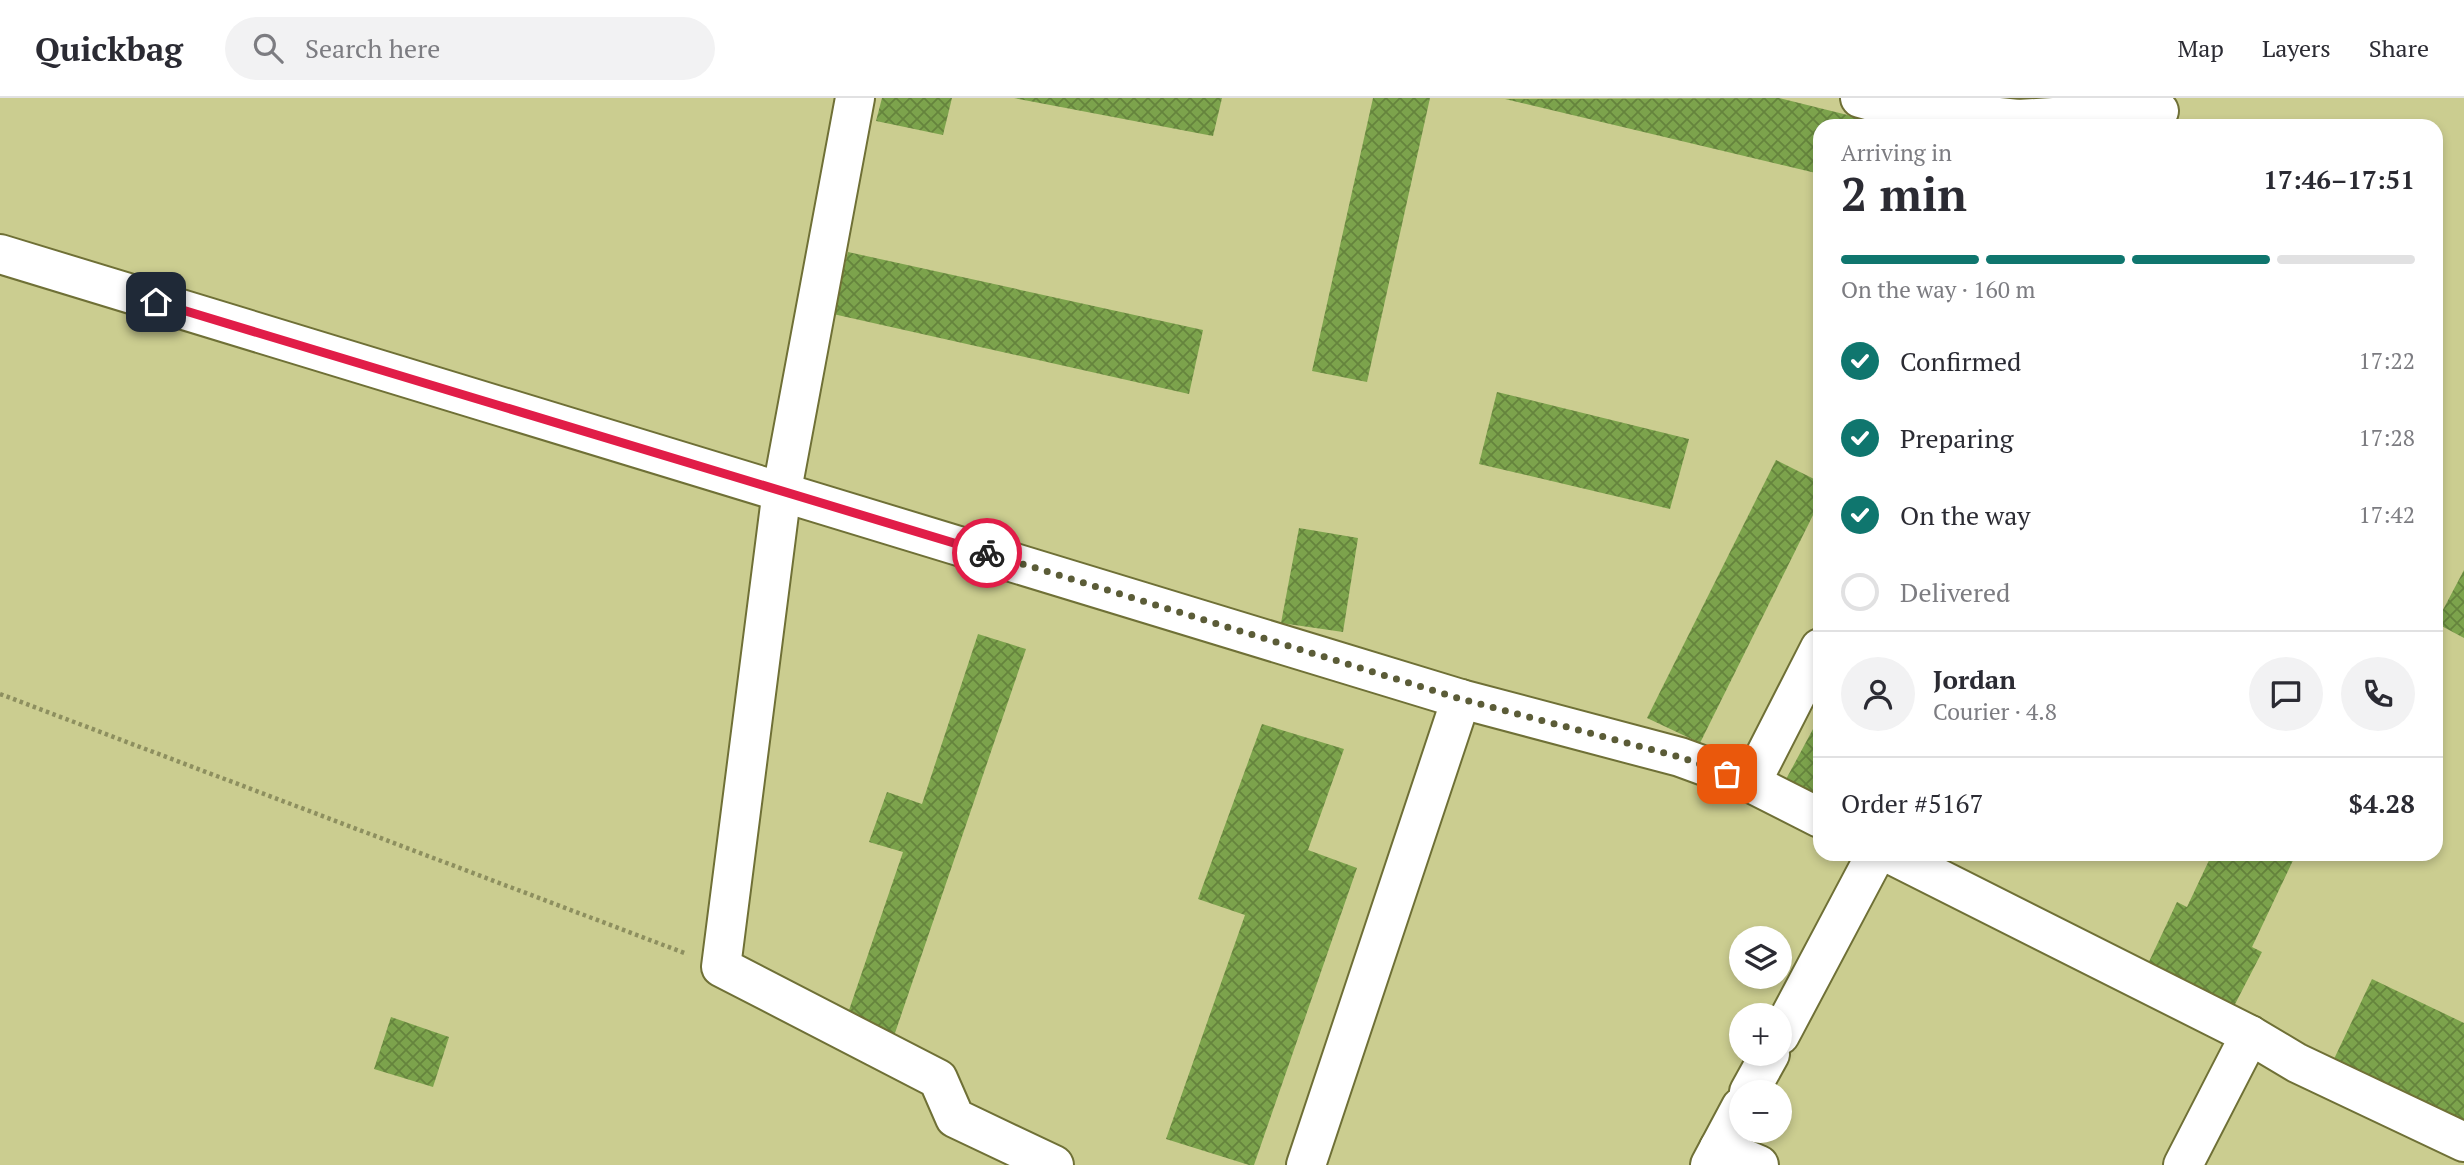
<!DOCTYPE html>
<meta charset="utf-8">
<style>
:root{--surface:#fff;--page:#f2f2f3;--text:#2b2b33;--muted:#7c7c81;--line:#e1e1e2;--accent:#0f766e}
body{margin:0;font-family:"PT Serif",serif;background:var(--page);color:var(--text);height:100vh;display:flex;flex-direction:column;font-size:26px;white-space:nowrap}
*{box-sizing:border-box;margin:0}
p{font-size:23px;color:var(--muted)}
.icon{flex:none;width:38px;height:38px;fill:none;stroke:currentColor;stroke-width:2;stroke-linecap:round;stroke-linejoin:round}
.map{position:relative;flex:1;overflow:hidden}
.side{position:absolute;left:1813px;top:21px;width:630px;height:742px;display:flex;flex-direction:column;background:var(--surface);border-radius:21px;box-shadow:0 4px 10px #0003}
.side>*{flex:none}
.buttons{position:absolute;left:1729px;top:828px;display:grid;gap:14px}
.buttons a{display:grid;place-items:center;width:63px;height:63px;border-radius:50%;background:var(--surface);box-shadow:0 4px 10px #0003;font-size:35px}
.pin{position:absolute;display:grid;place-items:center;width:60px;height:60px;color:#fff;margin:-30px;border-radius:14px;box-shadow:0 4px 10px #0006}
.courier{position:absolute;display:grid;place-items:center;width:70px;height:70px;margin:-35px;border:5px solid #e11d48;border-radius:50%;background:#fff;color:#222;box-shadow:0 2px 9px #0007}
.overview em{font-style:normal;font-weight:700}
.overview div{display:flex;flex-direction:column-reverse}
.overview{display:flex;align-items:center;justify-content:space-between;height:119px;padding:0 28px}
h1{font-size:46px;font-weight:700;line-height:52px}
.bar{display:grid;grid-template-columns:repeat(4,1fr);gap:10px 7px;align-content:center;height:84px;padding:0 28px}
.bar i{height:9px;border-radius:5px;background:var(--line)}
.bar .on{background:var(--accent)}
.bar p{grid-column:span 4}
.line{display:flex;align-items:center;gap:18px;padding:0 28px;border-top:2px solid var(--line)}
.line div{flex:1}
.round{display:grid;place-items:center;flex:none;width:74px;height:74px;border-radius:37px;background:var(--page)}
ol{padding:0 28px;list-style:none}
li{display:flex;align-items:center;gap:21px;height:77px}
li p{margin-inline-start:auto}
li .icon{padding:7px;border-radius:50%;background:var(--accent);color:#fff;stroke-width:4}
li:last-child{color:var(--muted)}
li i{width:38px;height:38px;border:4px solid var(--line);border-radius:50%}
header{display:flex;align-items:center;gap:42px;box-sizing:border-box;height:98px;padding:0 35px;background:var(--surface);border-bottom:2px solid var(--line)}
header strong{font-size:33px}
nav{display:flex;gap:38px;margin-inline-start:auto;font-size:24px}
.search{width:490px;height:63px;background:var(--page);display:flex;align-items:center;gap:18px;box-sizing:border-box;padding:0 24px;border-radius:38px;color:var(--muted);font-size:26px}
.map>svg:first-child{display:block}
.building{fill:url(#building-cross-hatch)}
.lines{fill:none;stroke-linecap:round;stroke-linejoin:round}
.minor-casing{stroke:#6f7036;stroke-width:42}
.path{stroke:#8d8f5f;stroke-width:4.5;stroke-dasharray:3.5 3.5;stroke-linecap:butt}
.minor{stroke:#fff;stroke-width:38}
.done{stroke:#5b5c37;stroke-width:7;stroke-dasharray:0 12.6}
.route{stroke:#e11d48;stroke-width:9}
</style>
<header>
<strong>Quickbag</strong>
<div class="search"><svg class="icon" aria-label="search" viewBox="0 0 24 24"><circle cx="10" cy="10" r="6"/><path d="M15 15l6 6"/></svg>Search here</div>
<nav><a>Map</a><a>Layers</a><a>Share</a></nav>
</header>
<div class="map">
<svg width="2464" height="1067" viewBox="0 0 2464 1067">
<defs>
<pattern id="building-cross-hatch" width="8" height="8" patternUnits="userSpaceOnUse" patternTransform="scale(1.75)"><rect width="8" height="8" fill="#7ca34c"/><path d="M0 0l8 8M0 8l8-8" fill="none" stroke="#65843d"/></pattern>
</defs>
<rect width="100%" height="100%" fill="#cbcd90"/>
<g class="building">
<path d="M882,0H952L943,37L876,23Z"/>
<path d="M1014,0H1222L1213,38Z"/>
<path d="M1373,0H1430L1367,284L1312,273Z"/>
<path d="M1779,0L1892,28H1820V76L1505,1Z"/>
<path d="M848,154L1203,232L1189,296L833,216Z"/>
<path d="M1497,294L1689,341L1670,411L1479,366Z"/>
<path d="M1776,362L1820,384V403L1700,645L1647,620Z"/>
<path d="M1299,430L1358,440L1343,534L1281,525Z"/>
<path d="M2464,472V540L2436,525Z"/>
<path d="M978,536L1026,551L894,938L846,921L903,754L869,744L887,694L922,706Z"/>
<path d="M1820,618V704L1784,685Z"/>
<path d="M1262,626L1344,651L1308,752L1357,770L1254,1067H1249L1166,1041L1245,817L1198,801Z"/>
<path d="M2212,756H2296L2252,849L2262,854L2233,910L2147,868L2177,804L2187,809Z"/>
<path d="M2372,881L2464,925V1023L2334,961Z"/>
<path d="M391,919L449,939L433,989L374,971Z"/>
</g>
<g class="lines">
<g class="minor-casing">
<g id="minor">
<path d="M855,0L782,392L721,869L938,981L955,1020L1054,1067"/>
<path d="M1860,0L1885,7L2018,21L2159,13"/>
<path d="M0,156L1461,601L1680,659L1751,685L1820,720"/>
<path d="M1751,685L1820,550"/>
<path d="M1890,756L2250,937L2297,965L2464,1044"/>
<path d="M1780,937L1876,756"/>
<path d="M1749,994L1770,956"/>
<path d="M1719,1050L1759,1067"/>
<path d="M1306,1067L1461,601"/>
<path d="M1710,1067L1741,1009"/>
<path d="M2183,1067L2250,937"/>
</g>
</g>
<path class="path" d="M0,596L687,856"/>
<use href="#minor" class="minor"/>
</g>
<g class="lines">
<path class="done" d="M987,455L1461,601L1680,659L1727,676"/>
<path class="route" d="M156,204L987,455"/>
</g>
</svg>
<div class="buttons">
<a><svg class="icon" aria-label="layers" viewBox="0 0 24 24"><path d="M12 4l9 5-9 5-9-5zM3 14l9 5 9-5"/></svg></a>
<a>+</a>
<a>−</a>
</div>
<div class="pin" style="left:1727px;top:676px;background:#ea580c"><svg class="icon" aria-label="bag" viewBox="0 0 24 24"><path d="M5 8h14l-1 12H6zM9 8a3 3 0 0 1 6 0"/></svg></div>
<div class="pin" style="left:156px;top:204px;background:#1f2937"><svg class="icon" aria-label="home" viewBox="0 0 24 24"><path d="M3 11l9-7 9 7M6 9v11h12V9"/></svg></div>
<div class="courier" style="left:987px;top:455px"><svg class="icon" aria-label="bike" viewBox="0 0 24 24"><circle cx="6" cy="16" r="4"/><circle cx="18" cy="16" r="4"/><path d="M6 16l4-8h5l3 8M10 8l3 8H6M13 5h3"/></svg></div>
<section class="side">
<div class="overview"><div><h1>2 min</h1><p>Arriving in</p></div><em>17:46–17:51</em></div>
<div class="bar"><i class="on"></i><i class="on"></i><i class="on"></i><i></i><p>On the way · 160 m</p></div>
<ol>
<li><svg class="icon" aria-label="check" viewBox="0 0 24 24"><path d="M5 12l5 5 9-10"/></svg>Confirmed<p>17:22</p></li>
<li><svg class="icon" aria-label="check" viewBox="0 0 24 24"><path d="M5 12l5 5 9-10"/></svg>Preparing<p>17:28</p></li>
<li><svg class="icon" aria-label="check" viewBox="0 0 24 24"><path d="M5 12l5 5 9-10"/></svg>On the way<p>17:42</p></li>
<li><i></i>Delivered</li>
</ol>
<div class="line" style="height:126px"><a class="round"><svg class="icon" aria-label="person" viewBox="0 0 24 24"><circle cx="12" cy="8" r="4"/><path d="M4 21q1-7 8-7t8 7"/></svg></a><div><b>Jordan</b><p>Courier · 4.8</p></div><a class="round"><svg class="icon" aria-label="chat" viewBox="0 0 24 24"><path d="M4 5h16v11H9l-5 4z"/></svg></a><a class="round"><svg class="icon" aria-label="phone" viewBox="0 0 24 24"><path d="M5 4h4l2 5-3 2q2 4 5 5l2-3 5 2v4C11 20 4 13 5 4z"/></svg></a></div>
<div class="line" style="height:91px"><div>Order #5167</div><b>$4.28</b></div>
</section>
</div>
